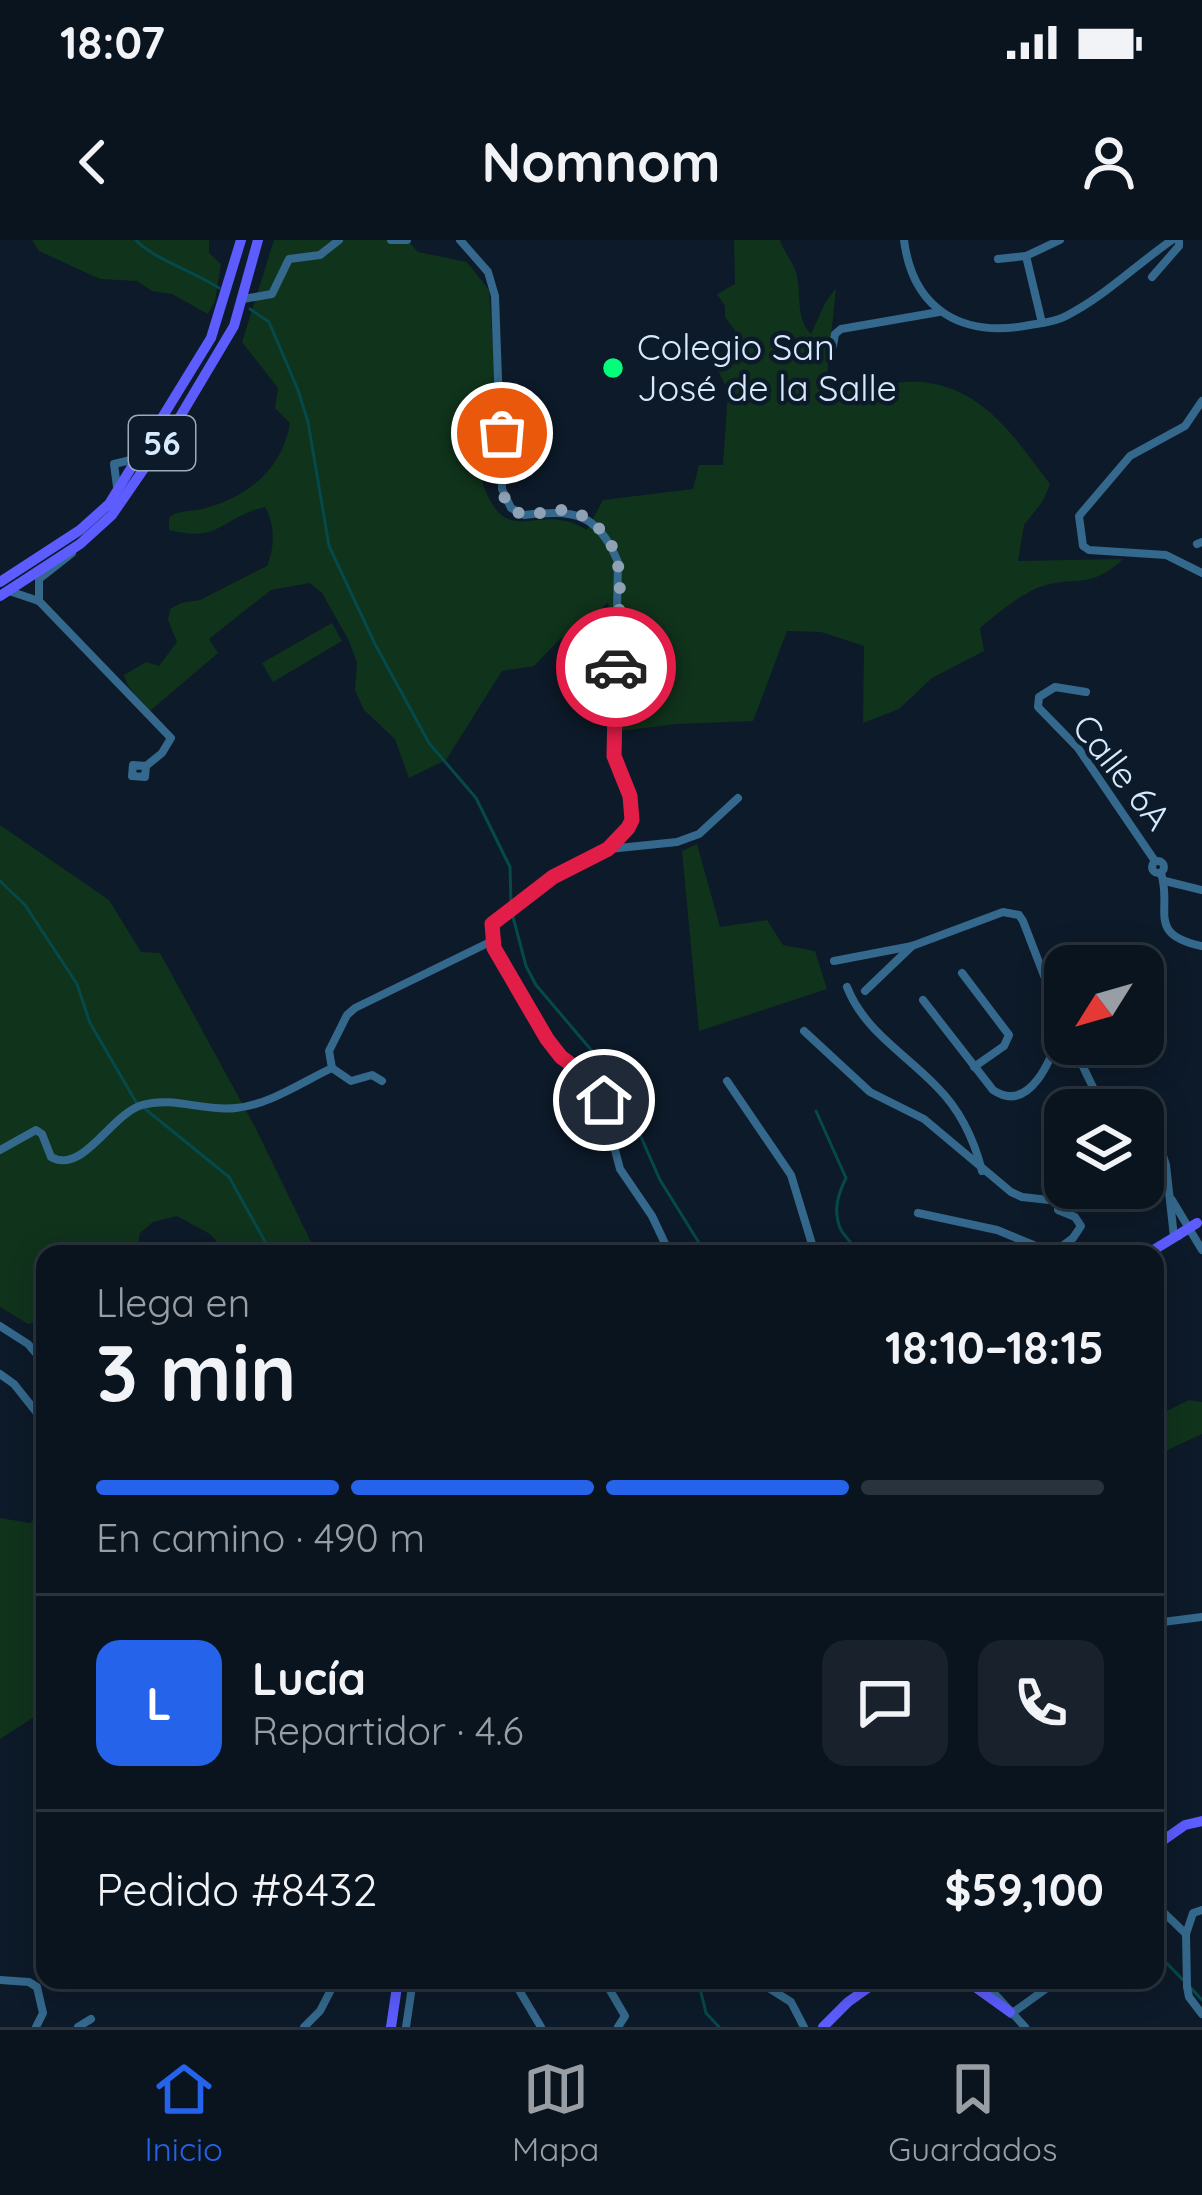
<!DOCTYPE html>
<html lang="es">
<meta charset="utf-8">
<style>
:root{--surface:#0a141f;--page:#18212c;--text:#f1f3f6;--muted:#999ea4;--line:#2a333d;--accent:#2563eb}
body{margin:0;font-family:Quicksand,sans-serif;background:var(--page);color:var(--text);height:100vh;display:flex;flex-direction:column;font-size:45px;white-space:nowrap}
*{box-sizing:border-box;margin:0}
p{font-size:39px;color:var(--muted)}
.icon{flex:none;width:66px;height:66px;fill:none;stroke:currentColor;stroke-width:2;stroke-linecap:round;stroke-linejoin:round}
.map{position:relative;flex:1;overflow:hidden}
.sheet{position:absolute;left:36px;top:1005px;width:1128px;height:744px;display:flex;flex-direction:column;background:var(--surface);border-radius:24px;box-shadow:0 6px 30px #0003,0 0 0 3px var(--line)}
.sheet>*{flex:none}
.needle{width:78px;rotate:233deg}
.tools{position:absolute;left:1044px;top:705px;display:grid;gap:24px}
.tools a{display:grid;place-items:center;width:120px;height:120px;border-radius:24px;background:var(--surface);box-shadow:0 6px 30px #0003,0 0 0 3px var(--line);font-size:60px}
.pin{position:absolute;display:grid;place-items:center;width:102px;height:102px;color:#fff;margin:-51px;border:6px solid #fff;border-radius:50%;box-shadow:0 3px 12px #0007}
.courier{position:absolute;display:grid;place-items:center;width:120px;height:120px;margin:-60px;border:9px solid #e11d48;border-radius:50%;background:#fff;color:#222;box-shadow:0 3px 15px #0007}
.summary em{font-style:normal;font-weight:700}
.summary div{display:flex;flex-direction:column-reverse}
.summary{display:flex;align-items:center;justify-content:space-between;height:204px;padding:0 60px}
h1{font-size:78px;font-weight:700;line-height:90px}
.bar{display:grid;grid-template-columns:repeat(4,1fr);gap:18px 12px;align-content:center;height:144px;padding:0 60px}
.bar i{height:15px;border-radius:9px;background:var(--line)}
.bar .active{background:var(--accent)}
.bar p{grid-column:span 4}
.line{display:flex;align-items:center;gap:30px;padding:0 60px;border-top:3px solid var(--line)}
.line div{flex:1}
.round{display:grid;place-items:center;flex:none;width:126px;height:126px;border-radius:24px;background:var(--page)}
.status{display:flex;justify-content:space-between;align-items:center;height:84px;padding:0 60px;background:var(--surface);direction:ltr}
.status svg{height:33px;fill:currentColor}
header{display:flex;justify-content:space-between;align-items:center;height:156px;padding:0 60px;background:var(--surface);font-size:54px;font-weight:700}
.tab-bar{display:flex;justify-content:space-around;align-items:center;height:168px;border-top:3px solid var(--line);background:var(--surface);font-size:33px;color:var(--muted)}
.tab-bar a{display:grid;justify-items:center;gap:6px}
.tab-bar .active{color:var(--accent)}
.map>svg:first-child{display:block}
.green{fill:#10331c}
.lines{fill:none;stroke-linecap:round;stroke-linejoin:round}
.stream{stroke:#05494a;stroke-width:3}
.minor{stroke:#34688c;stroke-width:8}
.major{stroke:#5c5cff;stroke-width:10}
.major-bridge{stroke:#5c5cff;stroke-width:10}
.done{stroke:#8fa1b4;stroke-width:12;stroke-dasharray:0 21.6}
.route{stroke:#e11d48;stroke-width:15}
.poi-dot{fill:#01ff79;stroke:#0d1a29;stroke-width:4.5}
.labels{text-anchor:middle;stroke-width:9;stroke-linejoin:round;paint-order:stroke}
.shield{fill:#0d1a29;stroke:#99acbf;stroke-width:3}
.shield-label{font-size:33px;font-weight:bold;fill:#d5eaff}
.poi-label{font-size:36px;fill:#d5eaff;stroke:#0d1a29;text-anchor:start}
.street-label{font-size:36px;fill:#d5eaff;stroke:#0d1a29}
</style>
<div class="status"><b>18:07</b><svg viewBox="0 0 49 12"><path d="M0 12V9h3v3zM5 12V6h3v6zM10 12V3h3v9zM15 12V0h3v12zM26 1h20v11H26zM47 4h2v5h-2z"/></svg></div>
<header><svg class="icon" aria-label="back" viewBox="0 0 24 24"><path d="M15 5l-7 7 7 7"/></svg>Nomnom<svg class="icon" aria-label="person" viewBox="0 0 24 24"><circle cx="12" cy="8" r="4"/><path d="M4 21q1-7 8-7t8 7"/></svg></header>
<div class="map">
<svg width="1202" height="1787" viewBox="0 0 1202 1787">
<rect width="100%" height="100%" fill="#0d1a29"/>
<g class="green">
<path d="M32,0H209V13L221,24L215,61L208,74L172,54L152,51L137,41L100,39L39,11Z"/>
<path d="M274,0H407L418,12L467,22L489,50L496,151L489,208L477,224C503,323 533,256 587,290L603,260L693,249L699,225H723L728,151L716,126L719,114L734,105L739,96L725,77V66L717,54L735,44L734,0H780C784,13 795,24 797,36C801,56 796,78 811,94L825,63L836,48L825,155C854,151 901,138 929,143C987,152 1017,201 1050,244L1043,261L1024,285L1018,321L1123,319C1087,353 1072,333 1035,349C1014,359 997,374 980,388L984,411L932,438L899,469L863,483L864,406L821,392L787,391L753,481L677,484L620,491L624,433L613,405L608,362L585,386L560,399L534,426L502,431L446,520L409,538L395,499L364,470L355,450L357,423L349,401L322,353L310,343L271,350L209,399L218,413L150,471L128,446L124,435L146,422L159,426L177,402L168,380L170,369L181,363L200,360L267,326C275,308 275,284 265,267C220,278 221,303 169,290V277C181,269 193,272 206,268C250,256 283,227 290,183L275,168L278,148L242,102Z"/>
<path d="M332,383L342,401L273,442L262,423Z"/>
<path d="M0,585L109,660L141,712L160,713L255,887L317,1014H228L210,994L177,976L153,982L140,993L136,1014H45V1080L28,1084L0,1067Z"/>
<path d="M697,604L720,687L767,680L783,705L815,711L827,749L699,791L682,611Z"/>
<path d="M1189,1160L1202,1162V1194L1155,1216V1177Z"/>
<path d="M45,1270V1470L0,1499V1278L30,1283Z"/>
</g>
<g class="lines">
<g class="stream">
<path d="M136,0C153,19 195,32 219,48"/>
<path d="M250,69L269,82L298,150L308,182L329,306L375,404L429,503L476,558L510,627L511,664"/>
<path d="M0,641L25,665L77,744L90,783L136,862"/>
<path d="M512,673L526,726L536,745L615,838L660,940L706,1014"/>
<path d="M144,868L229,937L272,1014"/>
<path d="M816,871L846,938C838,954 833,970 840,988C845,999 853,1000 855,1014"/>
<path d="M1155,1711L1183,1740"/>
<path d="M698,1740L706,1773L719,1787"/>
<path d="M1190,1747L1202,1760"/>
</g>
<g class="minor">
<path d="M391,0H407"/>
<path d="M460,0L488,32L495,56L502,249L511,268L524,275C573,270 597,271 618,322L614,516L630,556L632,580L609,609"/>
<path d="M904,0C913,71 963,98 1030,85C1042,83 1055,82 1066,76C1104,57 1137,24 1172,0"/>
<path d="M1026,16L1042,83"/>
<path d="M998,19L1026,16L1060,0"/>
<path d="M1152,37L1179,6V0"/>
<path d="M243,59L272,54L289,19L320,15L339,0"/>
<path d="M833,106L835,94L841,89L939,72"/>
<path d="M1202,161L1185,186L1130,216L1079,276L1083,306L1089,310L1166,315L1202,333"/>
<path d="M117,247L114,224L135,219"/>
<path d="M1197,304L1202,302"/>
<path d="M9,351L39,361L171,498L162,513L146,526L145,537L132,536L133,525L146,526"/>
<path d="M39,361V339L72,313"/>
<path d="M1086,452L1055,447L1039,457L1038,467L1078,508L1155,621"/>
<circle cx="1158" cy="627" r="6"/>
<path d="M1161,633C1173,670 1145,694 1202,706"/>
<path d="M1165,641L1202,650"/>
<path d="M492,701L547,799L561,817L599,849L620,929L652,976L670,1014"/>
<path d="M492,701V684L522,658L587,618L609,609L677,602L699,594L738,558"/>
<path d="M834,721L912,706L1003,672L1019,675L1023,681L1065,790"/>
<path d="M962,733L1009,795L1004,806L974,827"/>
<path d="M847,747C864,791 906,814 937,847C960,870 974,899 982,931"/>
<path d="M865,751L912,706"/>
<path d="M923,760L993,850C1031,876 1053,814 1063,787"/>
<path d="M804,791L870,852L924,879L1011,952L1022,957L1058,961L1072,950"/>
<path d="M1072,804L1104,870"/>
<path d="M382,841L372,835L351,841L332,828L329,811L347,775L355,768L492,701"/>
<path d="M727,841L791,935L815,1014"/>
<path d="M1143,895L1157,897L1166,925L1174,997"/>
<path d="M0,910L36,890L42,894L51,917C83,935 110,875 142,865C174,856 204,872 236,868C269,865 302,842 332,828"/>
<path d="M1072,950L1098,948"/>
<path d="M1172,960L1202,1010"/>
<path d="M918,973L997,990L1053,1013"/>
<path d="M1052,1014L1073,998L1081,986L1075,977L1058,970V961"/>
<path d="M0,1086L28,1104L45,1124"/>
<path d="M0,1134L14,1144L45,1183"/>
<path d="M1155,1383L1202,1377"/>
<path d="M1155,1664L1186,1694"/>
<path d="M1202,1670L1193,1673L1186,1694L1187,1747L1189,1757L1202,1774"/>
<path d="M0,1740L29,1742L37,1747L43,1773L36,1787"/>
<path d="M513,1740L541,1787"/>
<path d="M604,1740L625,1776L618,1787"/>
<path d="M756,1740L791,1762L804,1787"/>
<path d="M982,1740L1025,1787"/>
<path d="M1011,1774L1058,1740"/>
<path d="M78,1787L91,1779"/>
<path d="M304,1787L320,1771L336,1740"/>
<path d="M406,1787L413,1740"/>
</g>
<g class="major">
<path d="M0,342L80,290L109,264L211,98L241,0"/>
<path d="M0,356L80,304L112,275L181,175L234,86L258,0"/>
<path d="M1147,1014L1178,995"/>
<path d="M1155,1606L1185,1585L1202,1581"/>
<path d="M895,1742L971,1744L1010,1772"/>
<path d="M391,1787L398,1740"/>
<path d="M823,1787L848,1762L879,1740"/>
</g>
<path class="major-bridge" d="M1178,995L1197,983"/>
</g>
<g class="lines">
<path class="done" d="M502,193C502,213 496,248 509,266C522,282 544,270 562,270C588,270 615,300 618,325C623,357 616,394 616,427"/>
<path class="route" d="M604,860L591,839L561,817L547,799L494,708L492,684L553,637L608,609L628,588L632,580L630,556L614,516L616,427"/>
</g>
<circle class="poi-dot" cx="613" cy="128" r="12"/>
<g class="labels">
<rect class="shield" x="129" y="176" width="66" height="54" rx="9"/>
<g class="shield-label">
<text x="162" y="215">56</text>
</g>
<g class="poi-label">
<text x="637" y="120">Colegio San<tspan x="637" dy="41">José de la Salle</tspan></text>
</g>
<g class="street-label">
<text transform="translate(1122 532) rotate(52)" y="13">Calle 6A</text>
</g>
</g>
</svg>
<div class="tools">
<a><svg class="needle" viewBox="-14 -14 28 28"><path d="M0-13l5 13h-10z" fill="#e53935"/><path d="M0 13l5-13h-10z" fill="#999ea4"/></svg></a>
<a><svg class="icon" aria-label="layers" viewBox="0 0 24 24"><path d="M12 4l9 5-9 5-9-5zM3 14l9 5 9-5"/></svg></a>
</div>
<div class="pin" style="left:502px;top:193px;background:#ea580c"><svg class="icon" aria-label="bag" viewBox="0 0 24 24"><path d="M5 8h14l-1 12H6zM9 8a3 3 0 0 1 6 0"/></svg></div>
<div class="pin" style="left:604px;top:860px;background:#1f2937"><svg class="icon" aria-label="home" viewBox="0 0 24 24"><path d="M3 11l9-7 9 7M6 9v11h12V9"/></svg></div>
<div class="courier" style="left:616px;top:427px"><svg class="icon" aria-label="car" viewBox="0 0 24 24"><path d="M5 17H2v-5l4-1 3-4h7l3 4 3 1v5h-3M9 17h6M6 11h13"/><circle cx="7" cy="17" r="2"/><circle cx="17" cy="17" r="2"/></svg></div>
<section class="sheet">
<div class="summary"><div><h1>3 min</h1><p>Llega en</p></div><em>18:10–18:15</em></div>
<div class="bar"><i class="active"></i><i class="active"></i><i class="active"></i><i></i><p>En camino · 490 m</p></div>
<div class="line" style="height:216px"><b class="round" style="background:var(--accent);color:#fff">L</b><div><b>Lucía</b><p>Repartidor · 4.6</p></div><a class="round"><svg class="icon" aria-label="chat" viewBox="0 0 24 24"><path d="M4 5h16v11H9l-5 4z"/></svg></a><a class="round"><svg class="icon" aria-label="phone" viewBox="0 0 24 24"><path d="M5 4h4l2 5-3 2q2 4 5 5l2-3 5 2v4C11 20 4 13 5 4z"/></svg></a></div>
<div class="line" style="height:156px"><div>Pedido #8432</div><b>$59,100</b></div>
</section>
</div>
<nav class="tab-bar">
<a class="active"><svg class="icon" aria-label="home" viewBox="0 0 24 24"><path d="M3 11l9-7 9 7M6 9v11h12V9"/></svg>Inicio</a>
<a><svg class="icon" aria-label="map" viewBox="0 0 24 24"><path d="M3 6l6-2 6 2 6-2v14l-6 2-6-2-6 2zM9 4v14M15 6v14"/></svg>Mapa</a>
<a><svg class="icon" aria-label="saved" viewBox="0 0 24 24"><path d="M7 4h10v16l-5-4-5 4z"/></svg>Guardados</a>
</nav>
